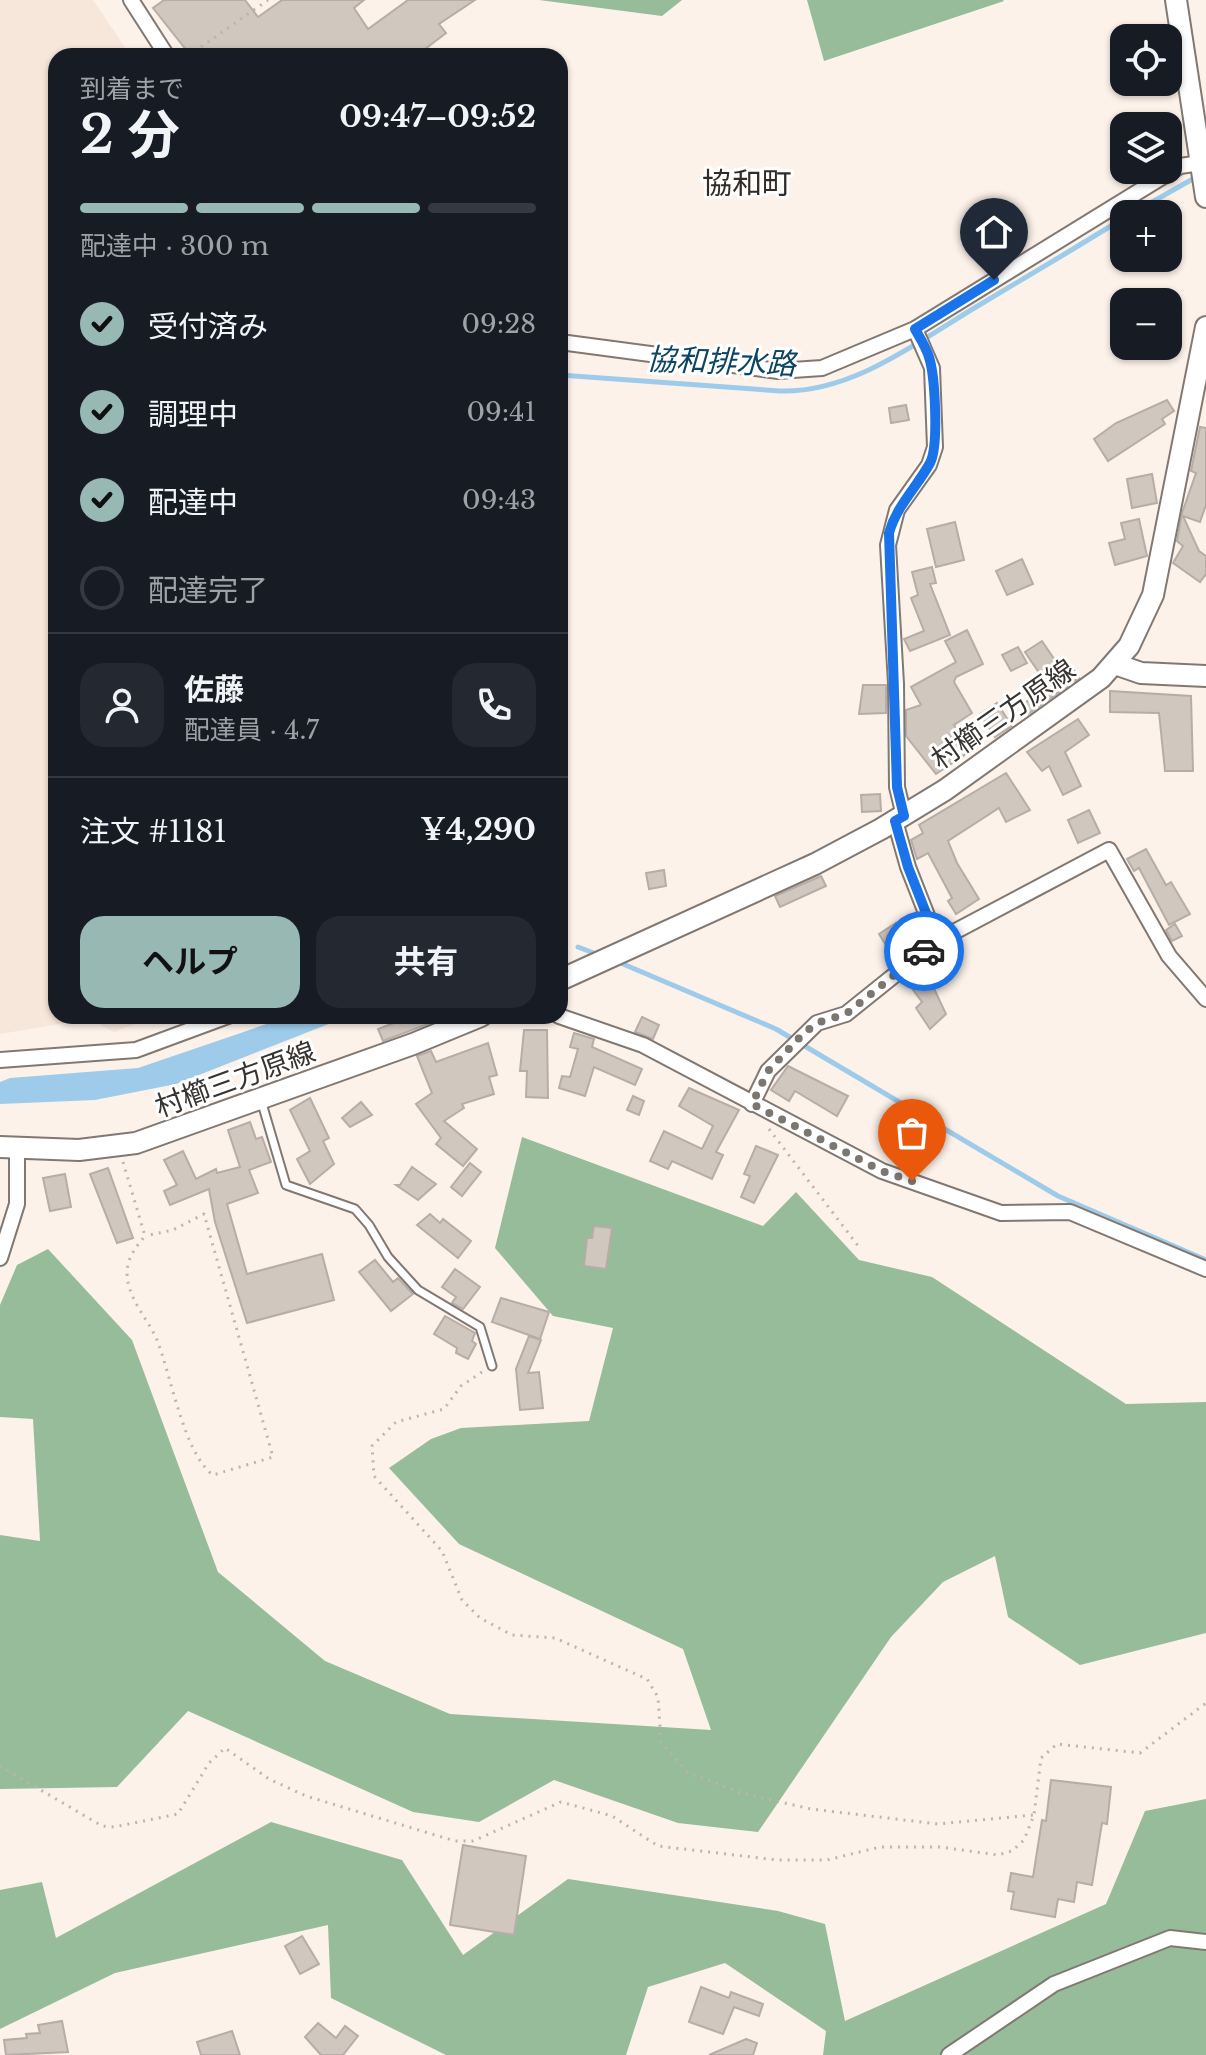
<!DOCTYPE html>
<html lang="ja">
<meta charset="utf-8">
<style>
:root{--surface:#171b24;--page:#242831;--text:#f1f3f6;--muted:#9ea1a6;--line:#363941;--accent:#98b8b4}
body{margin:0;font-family:"Libre Baskerville","Noto Sans JP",serif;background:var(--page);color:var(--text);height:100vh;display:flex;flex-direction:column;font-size:30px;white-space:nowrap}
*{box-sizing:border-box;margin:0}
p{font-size:26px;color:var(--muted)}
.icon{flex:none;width:44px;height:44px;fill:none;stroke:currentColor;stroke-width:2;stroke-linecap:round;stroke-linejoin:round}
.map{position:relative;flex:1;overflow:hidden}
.drawer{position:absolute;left:48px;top:48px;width:520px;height:976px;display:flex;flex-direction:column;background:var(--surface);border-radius:24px;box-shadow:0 2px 6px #0004}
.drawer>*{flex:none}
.controls{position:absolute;left:1110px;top:24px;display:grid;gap:16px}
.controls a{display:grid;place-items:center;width:72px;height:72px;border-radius:16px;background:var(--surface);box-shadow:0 2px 6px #0004;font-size:40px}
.pin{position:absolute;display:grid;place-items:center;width:68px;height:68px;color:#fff;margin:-82px -34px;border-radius:50% 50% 50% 0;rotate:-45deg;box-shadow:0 0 8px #0007}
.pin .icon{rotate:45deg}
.courier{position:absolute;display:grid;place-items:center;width:80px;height:80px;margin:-40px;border:6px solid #1a73e8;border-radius:50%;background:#fff;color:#222;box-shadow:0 2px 10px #0007}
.summary em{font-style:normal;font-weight:700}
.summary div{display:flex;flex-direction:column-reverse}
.summary{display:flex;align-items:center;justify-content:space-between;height:136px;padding:0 32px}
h1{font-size:52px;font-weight:700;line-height:60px}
.bar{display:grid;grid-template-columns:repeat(4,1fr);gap:12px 8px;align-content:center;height:96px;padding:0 32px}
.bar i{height:10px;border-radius:6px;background:var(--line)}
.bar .selected{background:var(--accent)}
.bar p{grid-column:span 4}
.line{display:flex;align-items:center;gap:20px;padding:0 32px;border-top:2px solid var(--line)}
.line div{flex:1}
.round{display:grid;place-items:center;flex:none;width:84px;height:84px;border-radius:24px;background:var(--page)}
ol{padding:0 32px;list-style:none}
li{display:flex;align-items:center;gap:24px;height:88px}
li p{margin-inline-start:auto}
li .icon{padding:8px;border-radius:50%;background:var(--accent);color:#111;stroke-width:4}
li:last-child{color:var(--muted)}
li i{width:44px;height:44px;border:4px solid var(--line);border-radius:50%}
.cta{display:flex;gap:16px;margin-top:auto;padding:16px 32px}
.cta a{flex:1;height:92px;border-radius:24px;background:var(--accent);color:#111;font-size:32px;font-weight:700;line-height:92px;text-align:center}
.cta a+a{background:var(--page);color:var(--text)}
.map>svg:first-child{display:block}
.built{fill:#f7e6da}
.forest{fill:#96bc99}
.water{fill:#9ecbea}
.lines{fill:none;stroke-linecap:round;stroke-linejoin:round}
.stream{stroke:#9ecbea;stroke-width:5}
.building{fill:#d0c7bf;stroke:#b7ada6;stroke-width:2}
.lane-casing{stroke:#817872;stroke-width:11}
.street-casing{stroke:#817872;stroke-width:18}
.secondary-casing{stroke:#817872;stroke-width:24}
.path{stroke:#bcb4ad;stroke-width:3;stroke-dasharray:2 6;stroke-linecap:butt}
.lane{stroke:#fff;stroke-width:7}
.street{stroke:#fff;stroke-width:14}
.secondary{stroke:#fff;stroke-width:20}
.done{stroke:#7c7671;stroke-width:8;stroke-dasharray:0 14.4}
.route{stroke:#1a73e8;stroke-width:10}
.labels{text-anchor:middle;stroke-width:6;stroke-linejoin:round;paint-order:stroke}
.street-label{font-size:28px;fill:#373330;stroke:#fff}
.neighbourhood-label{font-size:30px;fill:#332c26;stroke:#fff}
.water-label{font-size:30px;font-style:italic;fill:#0c4463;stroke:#fff}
</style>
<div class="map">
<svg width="1206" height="2055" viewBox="0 0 1206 2055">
<rect width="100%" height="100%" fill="#fcf2ea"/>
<path class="built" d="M0,0H93L131,56H56V1016H155L114,1032L90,1019L0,1034Z"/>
<g class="forest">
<path d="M539,0H682L662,16Z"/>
<path d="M807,0H1003L1004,1L824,61Z"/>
<path d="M522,1137L763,1226L796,1192L859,1260L932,1277L1126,1404L1206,1402V1633L1080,1665L1008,1617L995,1556L943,1582L891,1637L758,1832L678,1823L554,1780L479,1822L413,1812L188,1711L117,1787L0,1789V1535L40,1541L33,1419L0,1417V1305L17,1265L48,1249L132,1340L218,1572L325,1661L450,1714L711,1730L683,1649L459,1544L389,1468L431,1439L461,1428L589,1421L613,1328L553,1316L495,1248Z"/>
<path d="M1206,1799V2055H823L826,2031L725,1963L648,1987L626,2055H446L331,1998L328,1925L115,1973L0,2029V1890L42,1882L56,1938L271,1822L402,1860L463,1955L568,1879L778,1911L825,1924L845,2021L1106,1904L1145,1811Z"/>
</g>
<path class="water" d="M290,1016H349L176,1084L95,1100L0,1104V1082L10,1078L138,1068Z"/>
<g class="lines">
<g class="stream">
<path d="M1131,214L1198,176"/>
<path d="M560,375L780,391C852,393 916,343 976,307C1025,278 1075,248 1124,218"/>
<path d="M578,947L599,955"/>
<path d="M616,961L776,1029L1058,1196L1206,1260"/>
</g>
</g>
<g class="building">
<path d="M164,0H245L258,17L282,0H364L354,8L368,29L408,0H475L439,24L446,33L416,56H191L153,8Z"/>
<path d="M1167,400L1174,411L1162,419L1165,424L1108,461L1094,439L1116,423Z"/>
<path d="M906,405L909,420L891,423L889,408Z"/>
<path d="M1200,427L1206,428V505L1200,522L1183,516L1199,551L1206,556V574L1200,582L1173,563L1183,546L1177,541L1182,513L1196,473L1191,471Z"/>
<path d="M1152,474L1157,503L1132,508L1127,479Z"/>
<path d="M1139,519L1147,556L1115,565L1109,543L1125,539L1121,523Z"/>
<path d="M955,522L964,560L936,567L927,529Z"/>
<path d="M1022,559L1033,584L1007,595L996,571Z"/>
<path d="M932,567L936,583L930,584L950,635L910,651L904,639L924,631L911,598L918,595L912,572Z"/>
<path d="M967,630L983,664L956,677L954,682L972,713L954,725L972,750L936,774L906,736V710L921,705L911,687L956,662L945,641Z"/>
<path d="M1042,641L1063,672L1071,666L1079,678L1028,714L1022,705L1048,686L1025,652Z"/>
<path d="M1018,647L1027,663L1011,671L1002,655Z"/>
<path d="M863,685H886V713L859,714Z"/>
<path d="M1110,691L1191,696L1193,771H1165L1159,713L1110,712Z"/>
<path d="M997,703L1012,726L995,737L980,714Z"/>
<path d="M1078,719L1089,735L1065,752L1081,786L1063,795L1049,766L1042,771L1027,752Z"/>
<path d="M1006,773L1030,810L1006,822L999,808L948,841L957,863L979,899L956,914L948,901L952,898L928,853L917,859L911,840L923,833L919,825Z"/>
<path d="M880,794L881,811L862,812L861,795Z"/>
<path d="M1089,810L1100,833L1078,843L1068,820Z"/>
<path d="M1146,849L1166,885L1171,882L1190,914L1169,925L1139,868L1134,871L1127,859Z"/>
<path d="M664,870L666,886L649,889L646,873Z"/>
<path d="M821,876L826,886L780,907L775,896Z"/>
<path d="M896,923L911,946L896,961L879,934Z"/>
<path d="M1175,924L1182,936L1172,941L1166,930Z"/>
<path d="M923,965L946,1014L930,1029L916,1008L922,1002L905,979Z"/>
<path d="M412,1016H425L428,1024L383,1041L378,1029Z"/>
<path d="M642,1017L659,1025L653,1039L635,1032Z"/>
<path d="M524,1030H547L548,1098L526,1097L527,1071H520Z"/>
<path d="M574,1033L594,1039L592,1047L642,1069L635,1085L594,1067L585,1096L559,1088L562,1076L570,1077L578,1049L570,1047Z"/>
<path d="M488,1043L497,1075L489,1077L494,1094L462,1104L464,1108L444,1121L477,1149L463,1166L436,1144L441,1138L416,1104L432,1093L417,1056L431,1051L436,1062Z"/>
<path d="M788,1066L848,1096L837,1116L795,1091L789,1101L771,1090Z"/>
<path d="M689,1088L739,1110L716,1152L723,1155L712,1179L672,1161L668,1169L650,1161L664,1131L702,1149L713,1126L679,1106Z"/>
<path d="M633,1096L644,1101L639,1115L627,1110Z"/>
<path d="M310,1098L329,1138L323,1141L334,1164L310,1184L297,1159L310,1151L290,1110Z"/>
<path d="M361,1102L372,1115L350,1127L342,1118Z"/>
<path d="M250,1122L256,1139L262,1137L271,1162L249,1170L258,1193L227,1204L247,1274L322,1254L334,1300L247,1323L215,1222L209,1189L170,1205L164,1191L177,1185L164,1160L183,1151L196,1179L216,1169L217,1173L240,1167L228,1130Z"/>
<path d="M756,1146L778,1155L754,1203L741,1197L750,1176L744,1174Z"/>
<path d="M470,1163L481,1172L462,1196L451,1187Z"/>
<path d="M412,1167L436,1184L418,1200L396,1185H400Z"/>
<path d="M108,1168L133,1238L117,1243L90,1174Z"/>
<path d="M65,1174L71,1207L50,1211L43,1178Z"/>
<path d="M430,1214L440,1223L443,1219L471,1241L458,1258L417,1225Z"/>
<path d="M594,1226L612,1228L606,1269L584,1266L587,1238H592Z"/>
<path d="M375,1260L393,1282L398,1278L413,1294L391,1311L359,1272Z"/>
<path d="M455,1269L480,1287L463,1309L452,1303L456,1297L442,1287Z"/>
<path d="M501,1298L549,1312L540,1339L492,1322Z"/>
<path d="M445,1316L475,1333L472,1341L476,1344L468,1359L456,1353L457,1348L434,1334Z"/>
<path d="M529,1336L541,1340L528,1373L539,1372L543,1408L520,1410L516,1369Z"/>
<path d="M1051,1780L1111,1787L1107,1824L1102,1823L1092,1885L1077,1882L1074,1902L1058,1899L1055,1917L1011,1909L1014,1892L1008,1891L1011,1873L1033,1877L1042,1820L1046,1821Z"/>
<path d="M463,1845L526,1856L514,1935L450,1925Z"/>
<path d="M302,1936L319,1964L300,1974L285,1946Z"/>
<path d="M701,1987L729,1998L731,1992L763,2004L759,2016L734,2007L723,2034L689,2022Z"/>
<path d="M62,2021L68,2052L6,2055L4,2040L27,2038L26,2034L40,2033L38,2025Z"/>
<path d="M318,2023L336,2038L345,2026L358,2036L343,2055H321L305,2037Z"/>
<path d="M232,2031L240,2055H201L197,2042Z"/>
<path d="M746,2039L757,2043L753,2055H709Z"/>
</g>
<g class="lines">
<g class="lane-casing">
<path id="lane" d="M261,1100L286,1185L355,1209L369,1225L388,1257L418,1290L480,1327L492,1366"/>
</g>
<g class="street-casing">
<g id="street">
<path d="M131,0L167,56"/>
<path d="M560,342L778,371L822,368L915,329L1180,166L1201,163"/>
<path d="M904,816L897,787L896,684L888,545L897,510L929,465L935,447L932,368L915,329"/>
<path d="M895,821L908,867L937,941"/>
<path d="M559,1016L643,1045L882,1171L1001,1213L1070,1212L1206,1269"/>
<path d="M0,1060L136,1050L228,1016"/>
<path d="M752,1104L768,1071L817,1023L846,1014L937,941L1109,850L1169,956L1206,999"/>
<path d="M0,1258L17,1204V1147"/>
<path d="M949,2055L1054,1984L1170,1938L1206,1942"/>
</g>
</g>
<g class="secondary-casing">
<g id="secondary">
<path d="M1176,0L1206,197"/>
<path d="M1115,664L1141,673L1206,676"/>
<path d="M560,980L815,864L881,829L945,790L1101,678L1129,646L1153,595L1206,327"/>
<path d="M0,1147L79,1150L136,1143L413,1044L481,1016"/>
</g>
</g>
<g class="path">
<path d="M188,56L268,0"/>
<path d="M769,1129L859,1247"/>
<path d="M123,1162L145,1236C136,1247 127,1258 127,1273C128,1300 147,1317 157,1340C171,1375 184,1454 213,1475L273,1457L204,1214L173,1230L145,1236"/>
<path d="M482,1372L461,1386L444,1409L396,1422L372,1446L374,1476L442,1551L462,1600L480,1618L512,1635L555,1638L647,1679L658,1697L661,1742L687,1772L741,1793L811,1809L938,1824L1034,1815"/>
<path d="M0,1766L102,1826L114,1827L178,1814L209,1763L225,1748L269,1779L306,1796L455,1841H473L561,1802L612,1816L658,1846L777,1860H827L880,1847H940L998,1855L1012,1851L1024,1840L1034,1815L1041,1758L1057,1744L1140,1753L1206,1703"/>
</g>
<use href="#lane" class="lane"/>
<use href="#street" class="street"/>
<use href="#secondary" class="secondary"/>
</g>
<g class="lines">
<path class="done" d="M912,1181L882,1171L752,1104L768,1071L804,1033L817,1023L846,1014L924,951"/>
<path class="route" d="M924,951L937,941L908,867L895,821L904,816L897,787L889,533C897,505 917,487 930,463C939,446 935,376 929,357C926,347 920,338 915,329L994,280"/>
</g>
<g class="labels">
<g class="street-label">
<text transform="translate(1003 714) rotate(-35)" y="10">村櫛三方原線</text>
<text transform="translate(235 1079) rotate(-20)" y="10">村櫛三方原線</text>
</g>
<g class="neighbourhood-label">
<text x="747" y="194">協和町</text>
</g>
<g class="water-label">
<text transform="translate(721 362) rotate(2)" y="10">協和排水路</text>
</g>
</g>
</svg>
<div class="controls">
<a><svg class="icon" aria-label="locate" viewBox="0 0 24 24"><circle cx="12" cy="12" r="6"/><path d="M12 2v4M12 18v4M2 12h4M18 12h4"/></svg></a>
<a><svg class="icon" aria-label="layers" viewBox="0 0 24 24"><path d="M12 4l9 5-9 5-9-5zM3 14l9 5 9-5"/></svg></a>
<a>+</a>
<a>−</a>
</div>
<div class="pin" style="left:912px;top:1181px;background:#ea580c"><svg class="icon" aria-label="bag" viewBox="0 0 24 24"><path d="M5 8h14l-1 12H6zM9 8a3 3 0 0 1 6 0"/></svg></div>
<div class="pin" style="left:994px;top:280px;background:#1f2937"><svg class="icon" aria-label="home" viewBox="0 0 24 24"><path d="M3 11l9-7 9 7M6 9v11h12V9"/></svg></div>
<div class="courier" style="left:924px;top:951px"><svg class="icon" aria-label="car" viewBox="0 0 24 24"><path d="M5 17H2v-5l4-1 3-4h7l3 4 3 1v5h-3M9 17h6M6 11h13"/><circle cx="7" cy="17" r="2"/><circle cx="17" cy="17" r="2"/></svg></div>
<section class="drawer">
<div class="summary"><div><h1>2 分</h1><p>到着まで</p></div><em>09:47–09:52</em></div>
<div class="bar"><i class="selected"></i><i class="selected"></i><i class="selected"></i><i></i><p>配達中 · 300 m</p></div>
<ol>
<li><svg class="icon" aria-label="check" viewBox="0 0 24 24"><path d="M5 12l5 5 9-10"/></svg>受付済み<p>09:28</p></li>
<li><svg class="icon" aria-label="check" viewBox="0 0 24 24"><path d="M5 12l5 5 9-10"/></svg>調理中<p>09:41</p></li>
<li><svg class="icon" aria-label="check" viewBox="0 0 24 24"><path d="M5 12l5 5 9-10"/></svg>配達中<p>09:43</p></li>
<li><i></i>配達完了</li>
</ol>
<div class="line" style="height:144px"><a class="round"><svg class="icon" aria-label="person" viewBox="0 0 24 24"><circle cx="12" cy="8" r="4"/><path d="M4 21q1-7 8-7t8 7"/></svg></a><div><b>佐藤</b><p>配達員 · 4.7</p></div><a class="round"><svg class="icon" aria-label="phone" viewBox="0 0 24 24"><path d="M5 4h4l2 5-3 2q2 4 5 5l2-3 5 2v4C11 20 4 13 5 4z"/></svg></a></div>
<div class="line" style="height:104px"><div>注文 #1181</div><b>¥4,290</b></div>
<div class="cta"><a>ヘルプ</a><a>共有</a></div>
</section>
</div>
